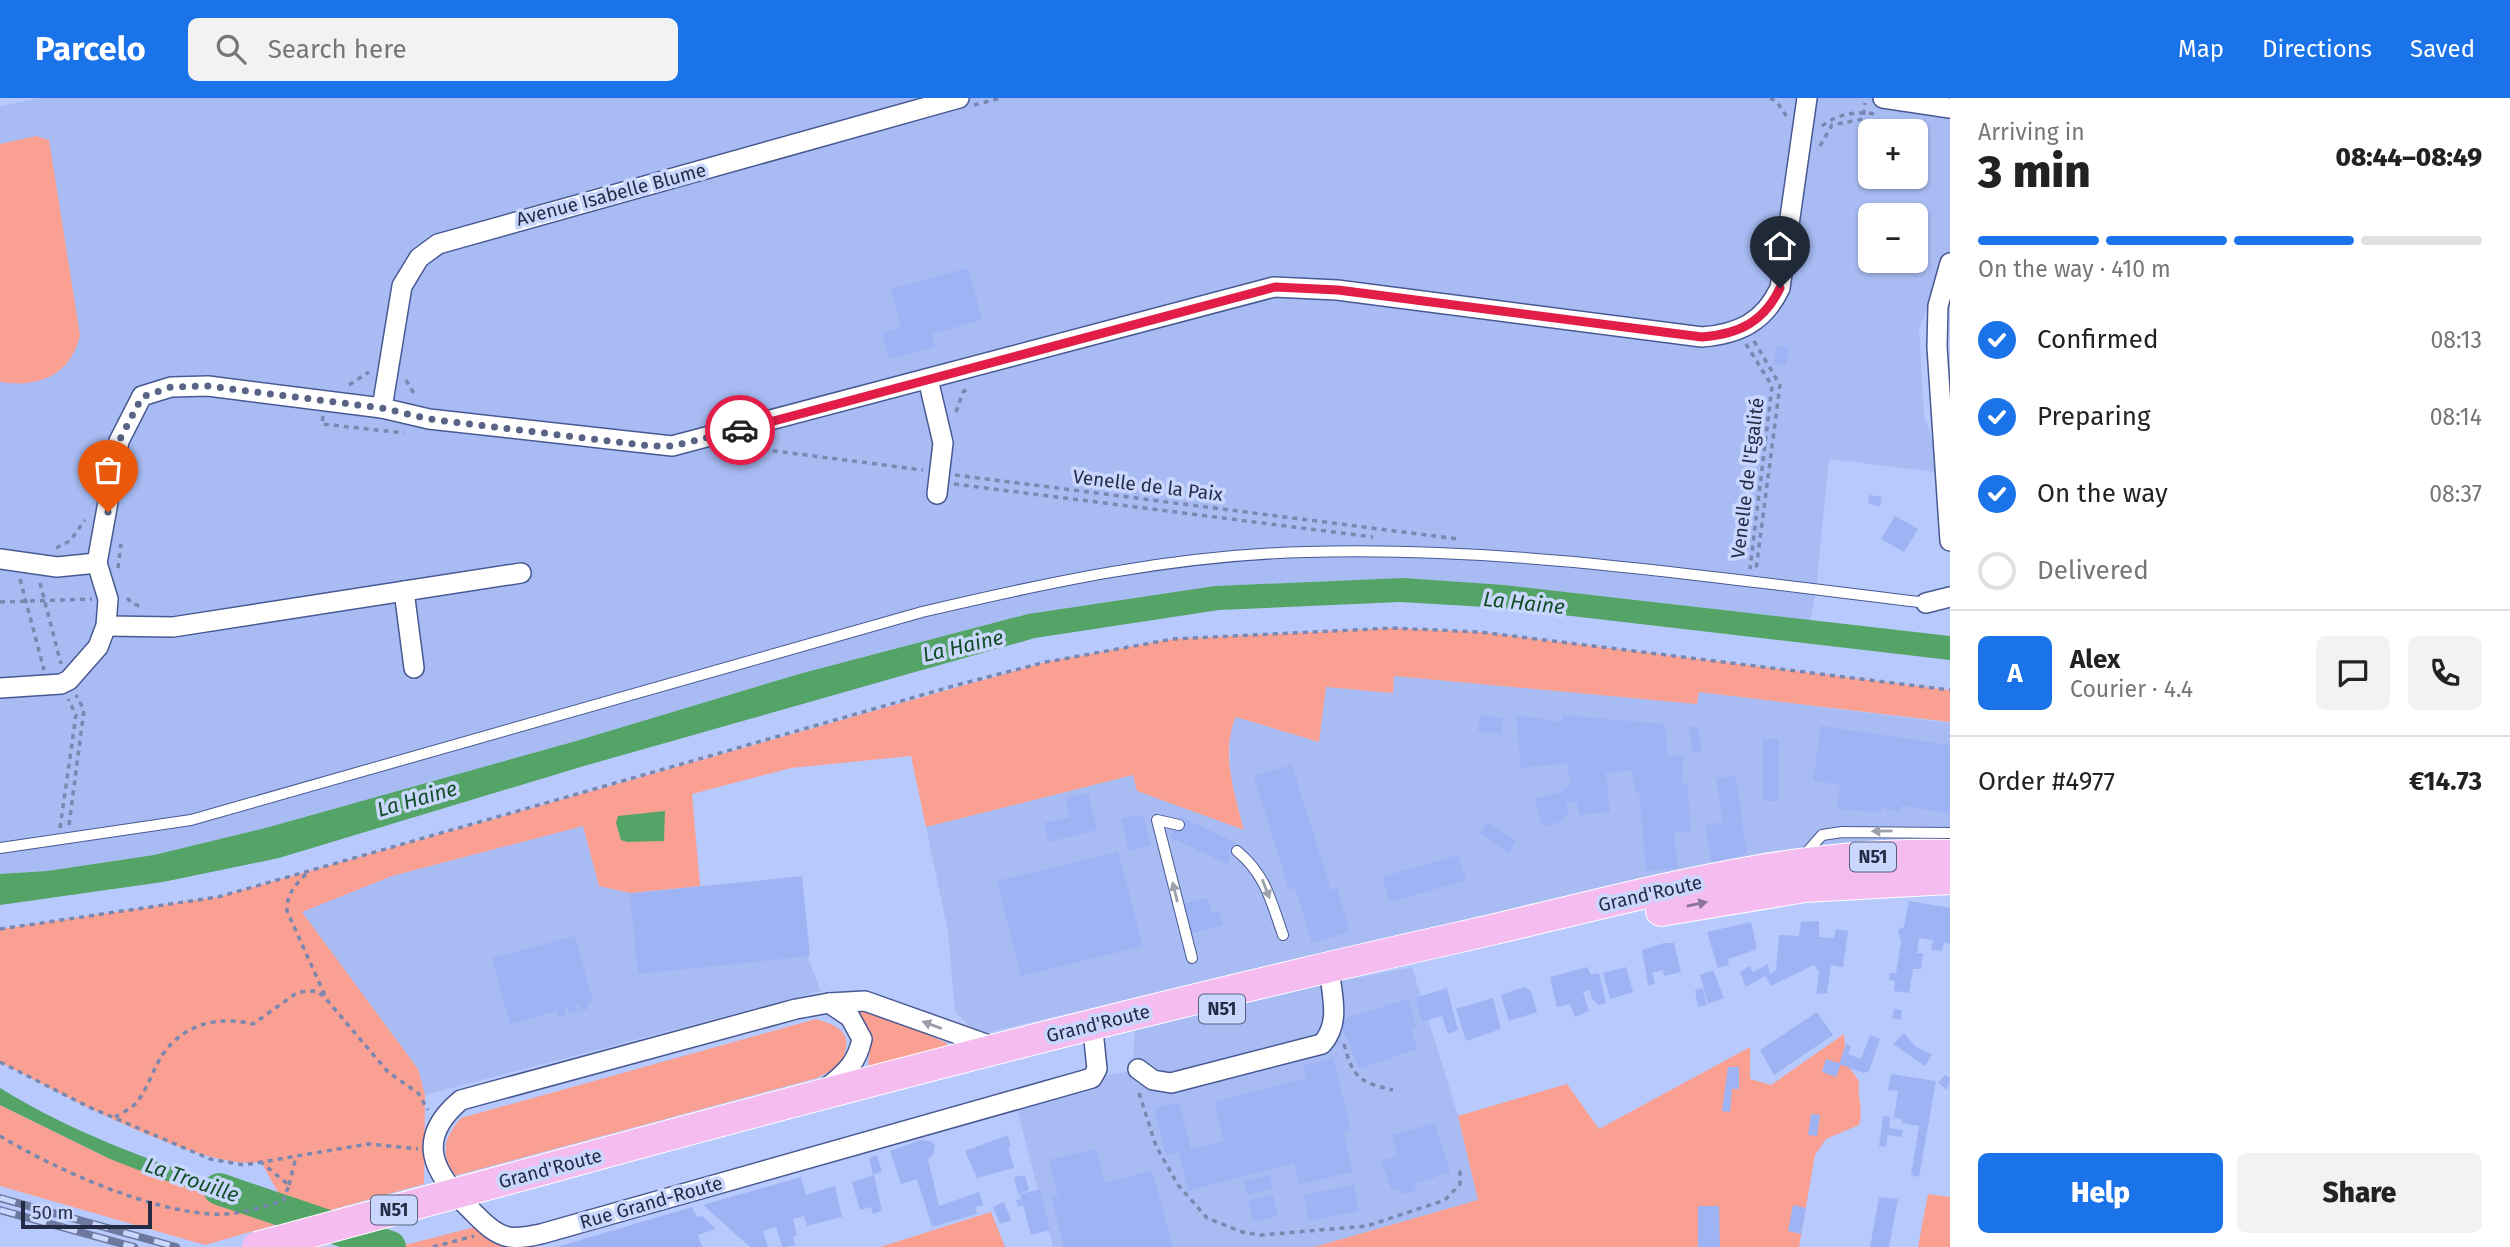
<!DOCTYPE html>
<meta charset="utf-8">
<style>
:root{--surface:#fff;--page:#f2f2f2;--text:#222;--muted:#767676;--line:#e0e0e0;--accent:#1a73e8}
body{margin:0;font-family:"Fira Sans",sans-serif;background:var(--page);color:var(--text);height:100vh;display:flex;flex-direction:column;font-size:26px;white-space:nowrap}
*{box-sizing:border-box;margin:0}
p{font-size:23px;color:var(--muted)}
.icon{flex:none;width:38px;height:38px;fill:none;stroke:currentColor;stroke-width:2;stroke-linecap:round;stroke-linejoin:round}
.map{position:relative;flex:1;overflow:hidden}
.sheet{display:flex;flex-direction:column;background:var(--surface);width:560px}
.sheet>*{flex:none}
.tools{position:absolute;left:1858px;top:21px;display:grid;gap:14px}
.tools a{display:grid;place-items:center;width:70px;height:70px;border-radius:10px;background:var(--surface);box-shadow:0 2px 5px #0004;font-size:35px}
.scale{position:absolute;left:21px;bottom:18px;width:131px;box-sizing:border-box;padding-left:7px;border:4px solid #242c45;border-top:0;font-size:19px;line-height:24px;white-space:nowrap;color:#242c45;-webkit-text-stroke:5px #c9d7ff;paint-order:stroke}
.pin{position:absolute;display:grid;place-items:center;width:60px;height:60px;color:#fff;margin:-72px -30px;border-radius:50% 50% 50% 0;rotate:-45deg;box-shadow:0 0 7px #0007}
.pin .icon{rotate:45deg}
.courier{position:absolute;display:grid;place-items:center;width:70px;height:70px;margin:-35px;border:5px solid #e11d48;border-radius:50%;background:#fff;color:#222;box-shadow:0 2px 9px #0007}
.headline em{font-style:normal;font-weight:800}
.headline div{display:flex;flex-direction:column-reverse}
.headline{display:flex;align-items:center;justify-content:space-between;height:119px;padding:0 28px}
h1{font-size:46px;font-weight:800;line-height:52px}
.bar{display:grid;grid-template-columns:repeat(4,1fr);gap:10px 7px;align-content:center;height:84px;padding:0 28px}
.bar i{height:9px;border-radius:5px;background:var(--line)}
.bar .current{background:var(--accent)}
.bar p{grid-column:span 4}
.line{display:flex;align-items:center;gap:18px;padding:0 28px;border-top:2px solid var(--line)}
.line div{flex:1}
.round{display:grid;place-items:center;flex:none;width:74px;height:74px;border-radius:10px;background:var(--page)}
ol{padding:0 28px;list-style:none}
li{display:flex;align-items:center;gap:21px;height:77px}
li p{margin-inline-start:auto}
li .icon{padding:7px;border-radius:50%;background:var(--accent);color:#fff;stroke-width:4}
li:last-child{color:var(--muted)}
li i{width:38px;height:38px;border:4px solid var(--line);border-radius:50%}
.action{display:flex;gap:14px;margin-top:auto;padding:14px 28px}
.action a{flex:1;height:80px;border-radius:10px;background:var(--accent);color:#fff;font-size:28px;font-weight:800;line-height:80px;text-align:center}
.action a+a{background:var(--page);color:var(--text)}
header{display:flex;align-items:center;gap:42px;box-sizing:border-box;height:98px;padding:0 35px;background:var(--accent);color:#fff}
header strong{font-size:33px}
nav{display:flex;gap:38px;margin-inline-start:auto;font-size:24px}
.search{width:490px;height:63px;background:var(--page);display:flex;align-items:center;gap:18px;box-sizing:border-box;padding:0 24px;border-radius:10px;color:var(--muted);font-size:26px}
main{display:flex;flex:1;min-height:0}
.map>svg:first-child{display:block}
.built{fill:#a8bcf3;fill-rule:evenodd}
.green{fill:#f9a092}
.water{fill:#54a467}
.lines{fill:none;stroke-linecap:round;stroke-linejoin:round}
.river{stroke:#54a467;stroke-width:32}
.building{fill:#9db3f4}
.service-casing{stroke:#485992;stroke-width:12}
.minor-casing{stroke:#485992;stroke-width:22}
.primary-casing{stroke:#fff;stroke-width:32}
.path{stroke:#7a88b0;stroke-width:3.5;stroke-dasharray:5 5;stroke-linecap:butt}
.service{stroke:#fff;stroke-width:10}
.minor{stroke:#fff;stroke-width:19}
.primary{stroke:#f4bcef;stroke-width:30}
.rail-casing{stroke:#6c789e;stroke-width:8}
.rail{stroke:#c9d7ff;stroke-width:5;stroke-dasharray:16;stroke-linecap:butt}
.primary-bridge-casing{stroke:#fff;stroke-width:32;stroke-linecap:butt}
.primary-bridge{stroke:#f4bcef;stroke-width:30}
.oneway{fill:#9ca0ab}
.oneway2{fill:#8c749a}
.done{stroke:#586385;stroke-width:7;stroke-dasharray:0 12.6}
.route{stroke:#e11d48;stroke-width:9}
.labels{text-anchor:middle;stroke-width:7;stroke-linejoin:round;paint-order:stroke}
.shield{fill:#c9d7ff;stroke:#565f7d;stroke-width:2}
.shield-label{font-size:18px;font-weight:bold;fill:#242c45}
.street-label{font-size:19px;fill:#242c45;stroke:#c9d7ff}
.water-label{font-size:21px;font-style:italic;fill:#144e26;stroke:#c9d7ff}
</style>
<header>
<strong>Parcelo</strong>
<div class="search"><svg class="icon" aria-label="search" viewBox="0 0 24 24"><circle cx="10" cy="10" r="6"/><path d="M15 15l6 6"/></svg>Search here</div>
<nav><a>Map</a><a>Directions</a><a>Saved</a></nav>
</header>
<main>
<div class="map">
<svg width="1950" height="1149" viewBox="0 0 1950 1149">
<rect width="100%" height="100%" fill="#b8cafd"/>
<g class="built">
<path d="M41,0H1950V158L1919,230L1924,318L1944,375L1829,361L1816,493L1810,522L1505,487L1403,480L1215,488L1028,516L799,576L576,643L269,729L154,757L47,773L0,776V8ZM1871,33H1916V79H1871ZM1871,117H1916V163H1871Z"/>
<path d="M1394,578L1697,606L1699,594L1950,625V768L1877,770L1384,855L1380,841L982,936L967,926L955,913L948,834L926,729L1133,677L1244,732L1231,682L1229,634L1236,619L1318,644L1326,589L1392,595Z"/>
<path d="M583,728L599,788L629,795L800,779L807,858L821,893L425,997L418,971L301,814L392,778Z"/>
<path d="M1412,869L1458,1018L1478,1102L1314,1149H1053L1014,1000L1092,980L1132,973L1135,932L1331,885Z"/>
</g>
<g class="green">
<path d="M36,38L49,42L80,237C71,277 39,290 0,284V46Z"/>
<path d="M1393,530L1480,534L1950,592V624L1699,594L1697,606L1394,578L1393,595L1326,589L1319,644L1236,619C1220,654 1235,697 1244,732L1137,693L1133,677L926,729L911,658L791,670L692,696L700,788L630,795L599,788L583,728L392,778L302,814L418,971L425,997L424,1086L313,1117L280,1098L261,1064C199,1073 59,994 0,964V831L218,799L1046,564L1173,541Z"/>
<path d="M854,910L870,912L947,945V950L868,968C871,944 870,929 854,910Z"/>
<path d="M816,921C846,930 853,938 840,968L817,980L454,1078C440,1053 444,1040 461,1020Z"/>
<path d="M1844,936L1846,965L1859,983C1857,1000 1864,1012 1859,1027L1826,1041L1815,1057L1799,1149H1314L1478,1102L1458,1018L1567,986L1599,1031L1750,949V981L1771,987Z"/>
<path d="M0,1007L110,1061L292,1122L205,1147L0,1088Z"/>
<path d="M1928,1096L1950,1099V1149H1918Z"/>
<path d="M991,1114L1005,1149H880Z"/>
<path d="M479,1128L518,1149H397Z"/>
</g>
<g class="water">
<path d="M1403,480L1505,487L1950,538V562L1503,510L1400,504L1219,512L1035,540L584,668L279,760L163,784L0,807V776L47,773L154,757L269,729L576,643L799,576L1028,516L1215,488Z"/>
<path d="M665,713L664,743L627,744L621,742L616,725L618,718Z"/>
<path d="M0,990C84,1042 179,1073 272,1102L247,1109L164,1082L110,1061L0,1007Z"/>
</g>
<g class="lines">
<path class="river" d="M219,1091L390,1149"/>
</g>
<g class="building">
<path d="M968,170L982,222L931,236L935,249L889,261L882,235L901,229L891,191Z"/>
<path d="M1777,248L1789,249L1786,267L1774,266Z"/>
<path d="M1869,397L1882,399L1880,409L1868,405Z"/>
<path d="M1895,418L1918,431L1904,454L1881,441Z"/>
<path d="M1480,617L1503,620L1501,636L1478,633Z"/>
<path d="M1516,617L1563,624L1562,617L1665,626L1668,658L1683,657L1682,685H1687L1691,733L1674,734L1678,770L1646,773L1639,694L1635,695L1632,672L1606,675L1610,714L1580,717L1576,703L1566,706L1569,717L1563,719L1564,723L1543,729L1534,701L1563,694L1562,691L1571,687L1567,665L1521,670Z"/>
<path d="M1698,628L1702,653L1692,655L1689,629Z"/>
<path d="M1821,628L1950,647V715L1901,708V713L1882,710L1881,714L1837,711L1840,687L1813,683Z"/>
<path d="M1763,641H1779L1778,703H1763Z"/>
<path d="M1292,667L1331,792L1337,790L1350,834L1312,845L1295,790L1289,792L1254,678Z"/>
<path d="M1736,678L1747,756L1712,765L1705,727L1723,724L1716,680Z"/>
<path d="M1088,695L1097,732L1048,744L1044,725L1070,719L1065,700Z"/>
<path d="M1143,717L1151,747L1129,753L1121,720Z"/>
<path d="M1180,718L1236,745L1227,766L1170,739Z"/>
<path d="M1487,724L1516,743L1509,755L1480,735Z"/>
<path d="M1118,754L1143,848L1021,878L997,783Z"/>
<path d="M1458,757L1466,782L1390,804L1382,779Z"/>
<path d="M802,778L810,858L638,876L630,796Z"/>
<path d="M1208,800L1212,815L1219,814L1223,827L1183,838L1176,807Z"/>
<path d="M1909,803L1950,810V846L1944,845L1942,853L1931,852L1933,842L1919,840L1917,855H1923L1921,871H1913L1909,895L1894,893L1895,883L1889,882L1890,875H1896L1901,845L1898,832L1904,829Z"/>
<path d="M1819,823V839L1834,840L1836,831L1848,833L1843,869L1831,867L1827,895L1816,896L1819,874L1814,867L1771,888L1765,878L1746,889L1740,874L1750,868L1753,874L1768,866L1770,876L1776,872L1779,837L1799,838L1801,824Z"/>
<path d="M1751,824L1757,851L1728,861L1729,867L1718,870L1707,834Z"/>
<path d="M575,838L593,903L587,905L588,911L580,913L579,907L576,908L577,914L569,916L568,910L564,911L566,917L558,919L557,913L510,926L492,860Z"/>
<path d="M1664,845H1674L1681,874L1664,878L1663,872L1652,875L1655,886L1648,887L1642,852Z"/>
<path d="M1587,869L1591,877L1599,875L1606,905L1599,907L1592,901L1590,892L1583,894L1589,913L1575,919L1570,906L1557,909L1550,879Z"/>
<path d="M1626,869L1633,894L1610,901L1603,875Z"/>
<path d="M1713,872L1724,900L1708,906L1700,877Z"/>
<path d="M1524,889L1531,893L1537,914L1509,923L1501,897Z"/>
<path d="M1447,890L1458,932L1448,936L1442,918L1422,924L1415,900Z"/>
<path d="M1703,890L1707,907L1698,909L1695,892Z"/>
<path d="M1493,900L1501,931L1466,943L1456,911Z"/>
<path d="M1408,901L1416,928L1411,930L1417,951L1359,971L1339,922Z"/>
<path d="M1894,911L1902,912L1901,922L1892,920Z"/>
<path d="M1817,914L1833,937L1774,977L1760,952Z"/>
<path d="M1904,935L1916,949L1932,956L1925,968L1893,946Z"/>
<path d="M1870,937L1880,941L1869,973L1864,975L1839,966L1846,946L1851,948L1848,956L1861,961Z"/>
<path d="M1333,960L1351,1032L1344,1034L1352,1074L1299,1087L1294,1065L1188,1093L1179,1054L1166,1057L1154,1010L1179,1004L1191,1051L1224,1043L1214,1004L1306,980L1303,968Z"/>
<path d="M1826,961L1841,966L1836,979L1822,974Z"/>
<path d="M1728,969H1739V991H1732L1730,1014L1722,1013Z"/>
<path d="M1891,976L1936,983L1919,1079L1911,1077L1919,1028L1902,1025V1021L1894,1020L1898,993L1888,992Z"/>
<path d="M1945,977L1950,980L1947,992L1938,985Z"/>
<path d="M1811,1016L1820,1017L1817,1038L1808,1037Z"/>
<path d="M1883,1018L1890,1019L1889,1030L1903,1032L1901,1039L1888,1037L1886,1049L1879,1048Z"/>
<path d="M1435,1025L1450,1074L1415,1086L1416,1093L1402,1096L1401,1090L1392,1093L1381,1063L1398,1058L1392,1037Z"/>
<path d="M1008,1037L1011,1050L1008,1049L1014,1070L977,1080L965,1053Z"/>
<path d="M921,1042L931,1043L935,1047L933,1057L928,1061L939,1108L979,1094L983,1107L975,1109L977,1116L932,1129L917,1081L901,1086L890,1053Z"/>
<path d="M1096,1051L1105,1085L1152,1072L1173,1149H1064L1051,1099L1058,1097L1049,1062Z"/>
<path d="M877,1057L882,1074L873,1077L869,1060Z"/>
<path d="M874,1077L882,1113L873,1116L871,1109L860,1112L852,1084Z"/>
<path d="M1025,1077L1029,1092L1018,1096L1014,1079Z"/>
<path d="M1270,1077L1273,1091L1247,1097L1244,1083Z"/>
<path d="M801,1079L806,1097L835,1088L842,1119L807,1128L804,1118L793,1121L797,1137L793,1139L795,1147L782,1149L776,1129L763,1133L768,1149H750L703,1107Z"/>
<path d="M1354,1087L1359,1113L1309,1123L1304,1097Z"/>
<path d="M1040,1091L1050,1132L1031,1137L1023,1107L1018,1109L1016,1102L1021,1101L1020,1096Z"/>
<path d="M1273,1096L1278,1118L1253,1124L1248,1103Z"/>
<path d="M1879,1099L1898,1101L1889,1149H1870Z"/>
<path d="M1004,1104L1011,1122L1000,1126L993,1109Z"/>
<path d="M1793,1107L1806,1110L1801,1136L1788,1133Z"/>
<path d="M1698,1108H1719L1720,1149H1698Z"/>
<path d="M692,1109L697,1119L702,1118L716,1131L698,1137L702,1149H557Z"/>
</g>
<g class="lines">
<g class="service-casing">
<g id="service">
<path d="M1179,727L1157,722L1192,860"/>
<path d="M0,750L191,722L922,514C1049,484 1175,457 1307,454C1514,448 1722,481 1927,505"/>
<path d="M1237,753C1266,777 1271,803 1283,837"/>
<path d="M1801,761L1822,737L1842,734L1950,735"/>
</g>
</g>
<g class="minor-casing">
<g id="minor">
<path d="M1883,0L1950,10"/>
<path d="M1950,165L1938,208L1937,249L1950,443"/>
<path d="M928,281L943,345L937,396"/>
<path d="M382,310L429,321L672,348L1274,189L1337,192L1702,239C1739,236 1764,224 1780,190L1807,0"/>
<path d="M0,461L57,469L97,465"/>
<path d="M404,493L414,570"/>
<path d="M1926,505L1950,499"/>
<path d="M106,528L173,529L521,475"/>
<path d="M0,590L61,586L69,582L98,549L106,528L108,501L97,465L119,343L142,298L171,289L208,288L382,310L402,188L419,160L438,146L959,0"/>
<path d="M997,950L865,903L829,905L796,911L461,1002C414,1041 433,1075 470,1111C481,1122 493,1136 509,1139C520,1141 531,1138 541,1136L1092,980L1097,971L1094,942"/>
<path d="M1138,971L1153,982L1171,985L1322,946C1338,928 1334,907 1331,885"/>
<path d="M828,989C847,974 857,964 862,941L850,919L829,905"/>
</g>
</g>
<g class="primary-casing">
<g id="primary">
<path d="M1661,813L1805,789L1950,781"/>
<path d="M531,1075C839,990 1148,909 1460,839C1621,803 1784,752 1950,757"/>
</g>
</g>
<g class="path">
<path d="M1770,0L1777,4L1787,19"/>
<path d="M974,7L1001,0"/>
<path d="M1822,28C1838,16 1854,13 1874,16"/>
<path d="M1820,48L1832,27L1863,21L1865,5"/>
<path d="M1754,243L1780,287L1756,472"/>
<path d="M1746,246L1772,288L1750,471"/>
<path d="M406,282L416,299"/>
<path d="M349,287L369,274"/>
<path d="M956,314L963,294L970,289"/>
<path d="M323,318L322,326L404,335"/>
<path d="M743,349L923,372"/>
<path d="M955,377L1458,441"/>
<path d="M954,386L1373,439"/>
<path d="M56,450L70,443L85,422"/>
<path d="M118,470L121,446"/>
<path d="M20,481L44,572"/>
<path d="M40,485L61,566"/>
<path d="M127,500L133,506L144,509"/>
<path d="M0,504L92,501"/>
<path d="M69,727L84,612L76,597"/>
<path d="M60,730L76,617L68,601"/>
<path d="M306,776C294,788 287,796 287,813L327,902L388,974L418,995L428,1012"/>
<path d="M0,831L218,799L957,587L1046,564L1173,541L1393,530L1480,534L1950,592"/>
<path d="M1344,946C1353,980 1359,984 1393,992"/>
<path d="M0,964L89,1009L210,1061L244,1067L368,1046L418,1051"/>
<path d="M1139,995L1156,1048L1178,1087L1207,1120L1242,1134L1261,1137L1367,1128L1445,1102L1460,1086V1070"/>
<path d="M115,1019C122,1015 132,1010 137,1004C148,990 153,971 163,956C185,925 218,918 253,926L298,894L317,893L323,898"/>
<path d="M0,1038C57,1072 144,1111 210,1116C235,1118 259,1110 283,1103L289,1087L262,1065"/>
<path d="M289,1087L296,1059"/>
<path d="M433,1149L474,1138"/>
</g>
<use href="#service" class="service"/>
<use href="#minor" class="minor"/>
<use href="#primary" class="primary"/>
<g class="rail-casing">
<g id="rail">
<path d="M0,1100L176,1149"/>
<path d="M0,1112L134,1149"/>
</g>
</g>
<use href="#rail" class="rail"/>
<g class="primary-bridge-casing">
<path id="primary-bridge" d="M257,1149L531,1075"/>
</g>
<use href="#primary-bridge" class="primary-bridge"/>
</g>
<defs><path id="oneway-solid" d="M-6-.8H1V-3.2L6.5 0L1 3.2V.8H-6Z" transform="scale(1.75)"/></defs>
<g class="oneway">
<use href="#oneway-solid" transform="translate(1882 733) rotate(179)"/>
<use href="#oneway-solid" transform="translate(1266 791) rotate(69)"/>
<use href="#oneway-solid" transform="translate(1175 794) rotate(-104)"/>
<use href="#oneway-solid" transform="translate(932 927) rotate(-160)"/>
</g>
<use class="oneway2" href="#oneway-solid" transform="translate(1697 806) rotate(-11)"/>
<g class="lines">
<path class="done" d="M108,414L119,343L142,299L171,289L208,288L382,310L429,321L650,348H672L740,332"/>
<path class="route" d="M740,332L1275,189L1338,192L1702,239C1739,236 1764,224 1780,190"/>
</g>
<g class="labels">
<g class="shield">
<rect x="1850" y="744.5" width="46" height="29" rx="5"/>
<rect x="1199" y="896.5" width="46" height="29" rx="5"/>
<rect x="371" y="1097.5" width="46" height="29" rx="5"/>
</g>
<g class="shield-label">
<text x="1873" y="765">N51</text>
<text x="1222" y="917">N51</text>
<text x="394" y="1118">N51</text>
</g>
<g class="street-label">
<text transform="translate(611 96) rotate(-15)" y="7">Avenue Isabelle Blume</text>
<text transform="translate(1747 380) rotate(-83)" y="7">Venelle de l'Egalité</text>
<text transform="translate(1148 387) rotate(7)" y="7">Venelle de la Paix</text>
<text transform="translate(1650 795) rotate(-13)" y="7">Grand'Route</text>
<text transform="translate(1098 925) rotate(-14)" y="7">Grand'Route</text>
<text transform="translate(550 1070) rotate(-15)" y="7">Grand'Route</text>
<text transform="translate(651 1104) rotate(-16)" y="7">Rue Grand-Route</text>
</g>
<g class="water-label">
<text transform="translate(1524 505) rotate(6)" y="7">La Haine</text>
<text transform="translate(963 548) rotate(-13)" y="7">La Haine</text>
<text transform="translate(417 701) rotate(-16)" y="7">La Haine</text>
<text transform="translate(192 1082) rotate(19)" y="7">La Trouille</text>
</g>
</g>
</svg>
<div class="tools">
<a>+</a>
<a>−</a>
</div>
<div class="scale">50 m</div>
<div class="pin" style="left:108px;top:414px;background:#ea580c"><svg class="icon" aria-label="bag" viewBox="0 0 24 24"><path d="M5 8h14l-1 12H6zM9 8a3 3 0 0 1 6 0"/></svg></div>
<div class="pin" style="left:1780px;top:190px;background:#1f2937"><svg class="icon" aria-label="home" viewBox="0 0 24 24"><path d="M3 11l9-7 9 7M6 9v11h12V9"/></svg></div>
<div class="courier" style="left:740px;top:332px"><svg class="icon" aria-label="car" viewBox="0 0 24 24"><path d="M5 17H2v-5l4-1 3-4h7l3 4 3 1v5h-3M9 17h6M6 11h13"/><circle cx="7" cy="17" r="2"/><circle cx="17" cy="17" r="2"/></svg></div>
</div>
<section class="sheet">
<div class="headline"><div><h1>3 min</h1><p>Arriving in</p></div><em>08:44–08:49</em></div>
<div class="bar"><i class="current"></i><i class="current"></i><i class="current"></i><i></i><p>On the way · 410 m</p></div>
<ol>
<li><svg class="icon" aria-label="check" viewBox="0 0 24 24"><path d="M5 12l5 5 9-10"/></svg>Confirmed<p>08:13</p></li>
<li><svg class="icon" aria-label="check" viewBox="0 0 24 24"><path d="M5 12l5 5 9-10"/></svg>Preparing<p>08:14</p></li>
<li><svg class="icon" aria-label="check" viewBox="0 0 24 24"><path d="M5 12l5 5 9-10"/></svg>On the way<p>08:37</p></li>
<li><i></i>Delivered</li>
</ol>
<div class="line" style="height:126px"><b class="round" style="background:var(--accent);color:#fff">A</b><div><b>Alex</b><p>Courier · 4.4</p></div><a class="round"><svg class="icon" aria-label="chat" viewBox="0 0 24 24"><path d="M4 5h16v11H9l-5 4z"/></svg></a><a class="round"><svg class="icon" aria-label="phone" viewBox="0 0 24 24"><path d="M5 4h4l2 5-3 2q2 4 5 5l2-3 5 2v4C11 20 4 13 5 4z"/></svg></a></div>
<div class="line" style="height:91px"><div>Order #4977</div><b>€14.73</b></div>
<div class="action"><a>Help</a><a>Share</a></div>
</section>
</main>
